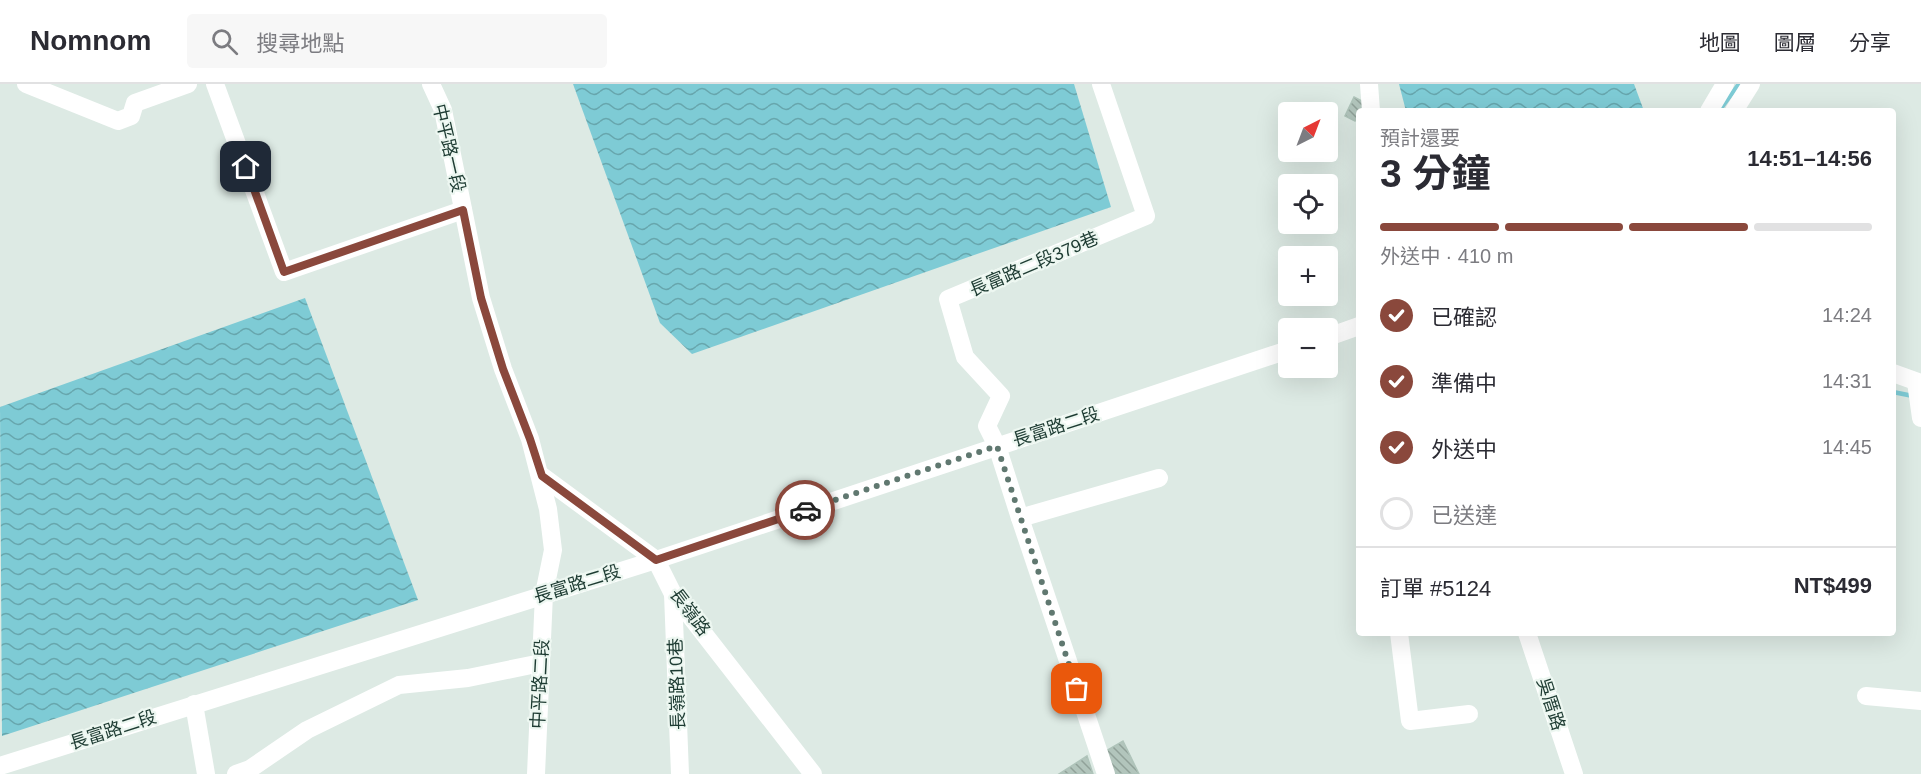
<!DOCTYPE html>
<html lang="zh-TW">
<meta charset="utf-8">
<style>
:root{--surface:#fff;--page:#f7f7f7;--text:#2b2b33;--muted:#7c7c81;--line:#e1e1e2;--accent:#8a483c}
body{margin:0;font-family:Helvetica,"Noto Sans TC",sans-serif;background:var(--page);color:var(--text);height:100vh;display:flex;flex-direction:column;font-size:22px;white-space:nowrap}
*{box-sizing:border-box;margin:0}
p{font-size:20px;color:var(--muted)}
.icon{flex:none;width:33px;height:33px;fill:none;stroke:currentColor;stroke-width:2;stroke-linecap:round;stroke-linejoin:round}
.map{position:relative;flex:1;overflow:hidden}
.sheet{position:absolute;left:1356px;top:24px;width:540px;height:528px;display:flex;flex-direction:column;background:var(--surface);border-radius:6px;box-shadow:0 6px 24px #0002}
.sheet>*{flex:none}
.needle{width:39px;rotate:42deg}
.fabs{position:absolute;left:1278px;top:18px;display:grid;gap:12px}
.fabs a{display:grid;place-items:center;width:60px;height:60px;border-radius:6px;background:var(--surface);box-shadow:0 6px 24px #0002;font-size:30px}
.pin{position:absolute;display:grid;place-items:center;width:51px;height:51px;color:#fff;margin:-26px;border-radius:12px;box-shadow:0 3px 9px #0006}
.courier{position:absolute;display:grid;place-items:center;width:60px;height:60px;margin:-30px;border:4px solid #8a483c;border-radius:50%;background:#fff;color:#222;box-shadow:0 2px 8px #0007}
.overview em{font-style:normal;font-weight:700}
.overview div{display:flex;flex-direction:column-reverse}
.overview{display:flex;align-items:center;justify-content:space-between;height:102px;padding:0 24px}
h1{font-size:39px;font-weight:700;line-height:45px}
.bar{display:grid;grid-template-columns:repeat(4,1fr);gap:9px 6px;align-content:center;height:72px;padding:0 24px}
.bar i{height:8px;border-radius:4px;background:var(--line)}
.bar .on{background:var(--accent)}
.bar p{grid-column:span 4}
.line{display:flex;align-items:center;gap:15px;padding:0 24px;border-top:2px solid var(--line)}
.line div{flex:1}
ol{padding:0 24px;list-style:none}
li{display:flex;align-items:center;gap:18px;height:66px}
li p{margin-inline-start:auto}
li .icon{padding:6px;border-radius:50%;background:var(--accent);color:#fff;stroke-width:4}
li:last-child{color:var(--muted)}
li i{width:33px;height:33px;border:3px solid var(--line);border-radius:50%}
header{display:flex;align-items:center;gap:36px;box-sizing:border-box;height:84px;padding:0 30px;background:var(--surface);border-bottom:2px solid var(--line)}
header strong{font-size:28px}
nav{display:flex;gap:33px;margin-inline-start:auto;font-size:21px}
.search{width:420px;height:54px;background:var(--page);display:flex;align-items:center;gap:15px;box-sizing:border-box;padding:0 21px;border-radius:6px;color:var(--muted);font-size:22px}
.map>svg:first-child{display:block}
.water{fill:url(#water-waves)}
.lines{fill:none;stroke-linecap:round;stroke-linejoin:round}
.stream{stroke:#7ecbd5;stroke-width:4.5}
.building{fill:url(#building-back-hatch);stroke:#afc4ba;stroke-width:1.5}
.minor{stroke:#fff;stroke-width:18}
.done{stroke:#607870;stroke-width:6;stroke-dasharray:0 10.8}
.route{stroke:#8a483c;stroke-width:8}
.labels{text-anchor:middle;stroke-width:4.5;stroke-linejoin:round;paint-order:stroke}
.street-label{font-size:18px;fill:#1d3b32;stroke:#edf7f1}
</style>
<header>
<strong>Nomnom</strong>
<div class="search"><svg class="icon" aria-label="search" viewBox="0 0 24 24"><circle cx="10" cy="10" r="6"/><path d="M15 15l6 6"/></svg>搜尋地點</div>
<nav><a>地圖</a><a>圖層</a><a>分享</a></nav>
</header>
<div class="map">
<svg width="1921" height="690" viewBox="0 0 1921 690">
<defs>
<pattern id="water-waves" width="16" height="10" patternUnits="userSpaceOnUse" patternTransform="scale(1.5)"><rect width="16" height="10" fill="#7ecbd5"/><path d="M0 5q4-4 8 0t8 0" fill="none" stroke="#67a6ad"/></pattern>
<pattern id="building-back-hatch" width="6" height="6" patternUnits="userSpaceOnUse" patternTransform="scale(1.5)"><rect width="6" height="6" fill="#b2c5bc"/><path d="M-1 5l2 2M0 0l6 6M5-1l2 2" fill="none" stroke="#90a199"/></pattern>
</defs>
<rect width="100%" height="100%" fill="#ddeae4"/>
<g class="water">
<path d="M573,0H1074L1111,123L692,270L660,239Z"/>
<path d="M1399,0H1634L1644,27H1406Z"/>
<path d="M305,214L418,516L2,652L0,323Z"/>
</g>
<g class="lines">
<g class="stream">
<path d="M1719,27L1739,0"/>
<path d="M1893,308L1913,312"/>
</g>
</g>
<g class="building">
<path d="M1354,13L1364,18L1355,37L1345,32Z"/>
<path d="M1123,657L1139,690H1111L1104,668Z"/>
<path d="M1087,672L1093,690H1059Z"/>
</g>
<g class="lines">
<g class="minor">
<path d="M26,0L118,37L131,32L135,19L188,0"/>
<path d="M215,0L284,188L463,126"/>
<path d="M431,0L443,26L481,214L503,285L530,355L548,425L553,466L544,510L536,690"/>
<path d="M1101,0L1146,132L948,215L965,273L1001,312L987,342L997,362L1020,434L1159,394"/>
<path d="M1369,0L1371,27"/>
<path d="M1709,27L1725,0"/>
<path d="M1734,27L1751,0"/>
<path d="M1328,253L1359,242"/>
<path d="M1893,289L1921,299"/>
<path d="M1916,298L1921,334"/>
<path d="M542,392L656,476L673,510L813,690"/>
<path d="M1020,434L1106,690"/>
<path d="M673,510L680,690"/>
<path d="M1399,549L1410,637L1469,630"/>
<path d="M1527,549L1574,690"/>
<path d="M1866,612L1921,617"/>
<path d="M194,620L206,690"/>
<path d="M0,682L656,476L1288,266"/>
<path d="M236,690L250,685L307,646L399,601L468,594L541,579"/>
</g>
</g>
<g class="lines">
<path class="done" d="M805,426L997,362L1077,605"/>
<path class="route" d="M246,83L284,188L463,126L481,214L503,285L530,355L542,392L656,476L805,426"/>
</g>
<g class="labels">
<g class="street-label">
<text transform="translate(449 64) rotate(77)" y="6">中平路一段</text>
<text transform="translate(1034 180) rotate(-23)" y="6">長富路二段379巷</text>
<text transform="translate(1056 343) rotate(-18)" y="6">長富路二段</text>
<text transform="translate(577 500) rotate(-17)" y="6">長富路二段</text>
<text transform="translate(690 528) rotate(53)" y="6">長嶺路</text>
<text transform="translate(540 600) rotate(-87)" y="6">中平路二段</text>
<text transform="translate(677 600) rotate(-92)" y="6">長嶺路10巷</text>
<text transform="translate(1551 620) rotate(72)" y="6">吳厝路</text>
<text transform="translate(113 646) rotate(-18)" y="6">長富路二段</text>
</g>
</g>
</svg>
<div class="fabs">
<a><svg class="needle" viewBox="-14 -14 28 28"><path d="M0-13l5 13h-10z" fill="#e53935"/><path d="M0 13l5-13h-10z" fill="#7c7c81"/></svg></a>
<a><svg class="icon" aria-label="locate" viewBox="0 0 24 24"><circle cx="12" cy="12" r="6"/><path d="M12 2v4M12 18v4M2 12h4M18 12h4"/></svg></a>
<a>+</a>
<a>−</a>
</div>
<div class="pin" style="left:1077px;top:605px;background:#ea580c"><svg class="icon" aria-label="bag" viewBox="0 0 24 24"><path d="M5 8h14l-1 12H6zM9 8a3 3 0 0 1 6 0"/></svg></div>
<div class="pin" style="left:246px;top:83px;background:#1f2937"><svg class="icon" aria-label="home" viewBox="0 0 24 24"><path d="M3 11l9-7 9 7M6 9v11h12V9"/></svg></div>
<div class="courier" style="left:805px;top:426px"><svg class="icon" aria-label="car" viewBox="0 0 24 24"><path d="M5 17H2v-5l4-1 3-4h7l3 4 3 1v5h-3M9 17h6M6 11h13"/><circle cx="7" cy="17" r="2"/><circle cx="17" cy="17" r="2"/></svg></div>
<section class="sheet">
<div class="overview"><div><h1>3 分鐘</h1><p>預計還要</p></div><em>14:51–14:56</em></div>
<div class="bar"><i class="on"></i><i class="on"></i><i class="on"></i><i></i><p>外送中 · 410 m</p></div>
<ol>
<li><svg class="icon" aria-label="check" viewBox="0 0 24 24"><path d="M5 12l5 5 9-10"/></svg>已確認<p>14:24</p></li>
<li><svg class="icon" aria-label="check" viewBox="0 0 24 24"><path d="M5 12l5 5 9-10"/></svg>準備中<p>14:31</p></li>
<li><svg class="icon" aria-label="check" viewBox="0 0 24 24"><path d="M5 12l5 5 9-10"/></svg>外送中<p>14:45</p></li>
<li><i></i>已送達</li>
</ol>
<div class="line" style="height:78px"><div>訂單 #5124</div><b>NT$499</b></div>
</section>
</div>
